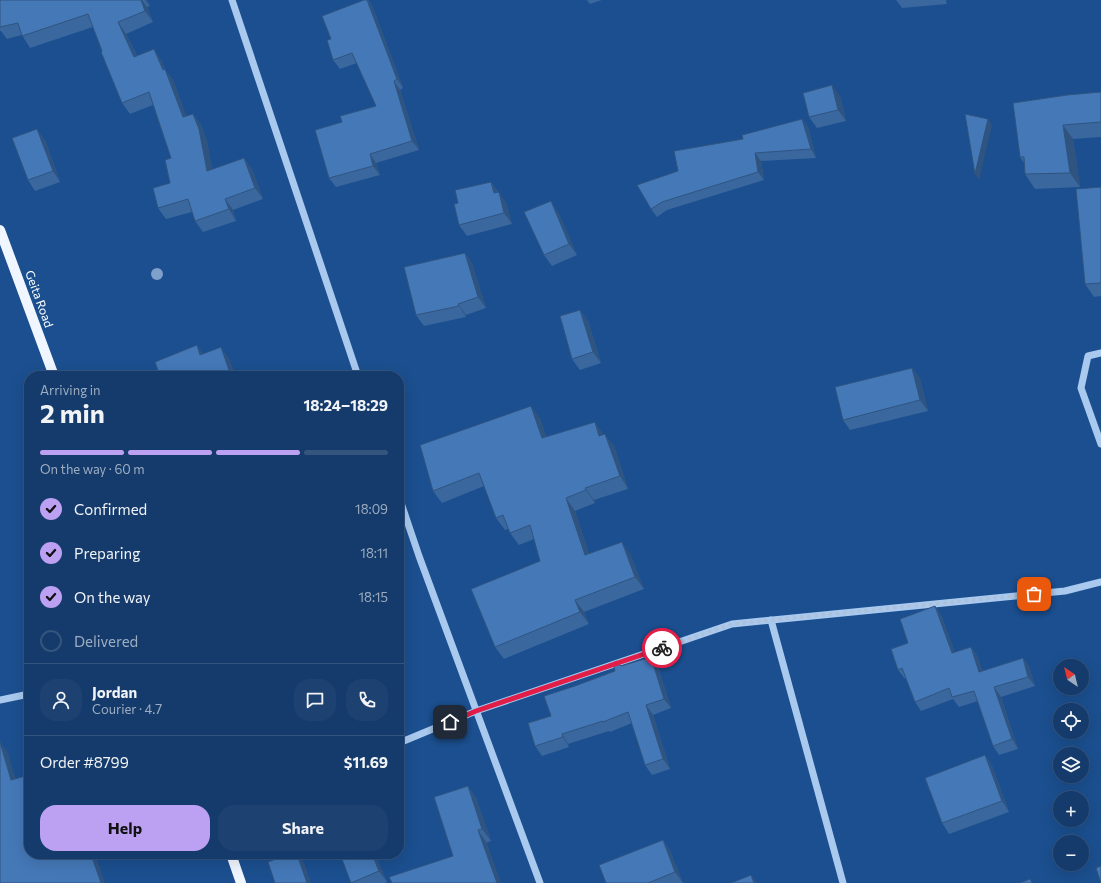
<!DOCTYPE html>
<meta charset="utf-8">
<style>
:root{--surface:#143b6b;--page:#1d4271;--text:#f1f3f6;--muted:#9dadc1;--line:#33557e;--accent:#bca0f2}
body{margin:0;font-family:Commissioner,sans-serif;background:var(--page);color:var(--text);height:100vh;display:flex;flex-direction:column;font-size:15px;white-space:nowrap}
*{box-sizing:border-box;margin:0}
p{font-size:13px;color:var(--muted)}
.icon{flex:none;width:22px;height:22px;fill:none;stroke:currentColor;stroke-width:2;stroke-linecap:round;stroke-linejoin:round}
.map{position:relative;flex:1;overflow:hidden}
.drawer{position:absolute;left:24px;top:371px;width:380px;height:488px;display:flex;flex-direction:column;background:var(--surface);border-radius:16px;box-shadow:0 4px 16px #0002,0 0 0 1px var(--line)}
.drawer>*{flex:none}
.needle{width:26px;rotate:325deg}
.controls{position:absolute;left:1053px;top:659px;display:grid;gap:8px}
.controls a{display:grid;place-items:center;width:36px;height:36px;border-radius:50%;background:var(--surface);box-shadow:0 4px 16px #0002,0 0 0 1px var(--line);font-size:20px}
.pin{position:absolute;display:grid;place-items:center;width:34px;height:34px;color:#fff;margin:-17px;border-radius:8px;box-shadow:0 2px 6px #0006}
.courier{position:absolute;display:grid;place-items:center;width:40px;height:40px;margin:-20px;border:3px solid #e11d48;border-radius:50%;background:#fff;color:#222;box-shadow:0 1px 5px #0007}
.summary em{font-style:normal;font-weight:700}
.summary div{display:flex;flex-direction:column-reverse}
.summary{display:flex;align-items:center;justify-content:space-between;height:68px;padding:0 16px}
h1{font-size:26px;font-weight:700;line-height:30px}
.bar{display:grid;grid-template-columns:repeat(4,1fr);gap:6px 4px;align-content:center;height:48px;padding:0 16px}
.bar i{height:5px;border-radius:3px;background:var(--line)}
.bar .on{background:var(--accent)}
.bar p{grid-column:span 4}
.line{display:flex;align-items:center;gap:10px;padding:0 16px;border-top:1px solid var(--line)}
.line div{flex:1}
.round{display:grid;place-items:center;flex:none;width:42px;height:42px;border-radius:16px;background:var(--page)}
ol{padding:0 16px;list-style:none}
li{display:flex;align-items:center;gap:12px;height:44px}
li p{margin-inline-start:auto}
li .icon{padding:4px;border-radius:50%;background:var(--accent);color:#111;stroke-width:4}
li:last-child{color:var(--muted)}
li i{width:22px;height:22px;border:2px solid var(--line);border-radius:50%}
.button{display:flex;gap:8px;margin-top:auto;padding:8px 16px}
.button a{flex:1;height:46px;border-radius:16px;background:var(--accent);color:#111;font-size:16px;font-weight:700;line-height:46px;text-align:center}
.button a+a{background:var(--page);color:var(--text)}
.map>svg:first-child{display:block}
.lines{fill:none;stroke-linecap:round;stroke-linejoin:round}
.minor{stroke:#a9c9ee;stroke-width:7}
.major{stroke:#f0f6ff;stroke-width:10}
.tree{fill:#7ea0ca}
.wall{fill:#3a679d}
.shaded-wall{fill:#305480}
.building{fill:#4478b7;stroke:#305480}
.done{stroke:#afc1d8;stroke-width:4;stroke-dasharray:0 7.2}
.route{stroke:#e11d48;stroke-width:5}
.labels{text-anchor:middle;stroke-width:3;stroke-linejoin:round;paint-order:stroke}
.street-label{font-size:12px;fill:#fff;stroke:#1b4f8f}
</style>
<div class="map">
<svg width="1101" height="883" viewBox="0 0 1101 883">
<rect width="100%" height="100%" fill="#1b4f8f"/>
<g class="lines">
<g class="minor">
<path d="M232,0L358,376"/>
<path d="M1101,353L1088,356L1081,388L1101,444"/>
<path d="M399,497L419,556L540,883"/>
<path d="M771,620L843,883"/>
<path d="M0,700L29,694"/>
<path d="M399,743L476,711L732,624L1065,591L1101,582"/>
</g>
<g class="major">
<path d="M0,230L54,376"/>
<path d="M231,854L241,883"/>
</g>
</g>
<circle class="tree" cx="157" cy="274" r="6"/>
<g class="wall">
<path d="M0,0H147L150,6L147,7L153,22L126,34L137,56L161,60L166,71L173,80L186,116L193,114L201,125L207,141L212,170L252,169L263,199L233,210L236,221L203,232L195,221L192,212L166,219L158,208L170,183L171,158L153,105L130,114L122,103L93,27L30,48L22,35L7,39L1,31H0Z"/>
<path d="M364,0H368L373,8L403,88L400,90L419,150L376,163L380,175L336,187L329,178L342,122L376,106L357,63L340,69L333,60L331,39Z"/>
<path d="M587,0H602L590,4Z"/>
<path d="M896,0H946L947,4L902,8Z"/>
<path d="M1101,92V137L1073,139L1080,187L1035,189L1025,174L1024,163L1020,157Z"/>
<path d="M840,96L846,121L817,128L809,117Z"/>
<path d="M802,119L808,127L816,158L761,161L764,180L667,210L657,217L651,209L678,171L743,139Z"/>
<path d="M45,140L60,182L35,191L28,180Z"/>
<path d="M491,182L498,192L506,203L512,224L467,236L459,225L458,203Z"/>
<path d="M1101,187V296L1094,297L1085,284Z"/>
<path d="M558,212L577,255L552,266L544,255Z"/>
<path d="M465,253L472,264L486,308L466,315V317L424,326L416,315Z"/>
<path d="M580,310L588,321L601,363L580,370L572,359Z"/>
<path d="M912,368L920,379L928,411L850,430L843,420Z"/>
<path d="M540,418L546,437L603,434L614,446L628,489L594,500L595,503L575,511L589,554H630L644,589L584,612L589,624L504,659L495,647L540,561L534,539L519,545L510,533L508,529L505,530L496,518L484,486L442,503L433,491Z"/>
<path d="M935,606L941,615L955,653L971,647L978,657L982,671L1023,658L1029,667L1035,686L1001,697L1018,749L999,755L993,746L978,701L959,707L953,699L921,711L915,702L906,678L905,679L898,670L908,643Z"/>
<path d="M621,666L658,667L671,708L653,715L670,769L652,775L645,765L632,723L610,732L609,731L568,744L569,747L542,756L535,746L551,716L575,686L615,671Z"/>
<path d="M985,755L992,766L1009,812L949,834L942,823Z"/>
<path d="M468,786L476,798L491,841L453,856Z"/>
<path d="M663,840L670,851L683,883H606Z"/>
<path d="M340,854H375L387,882L385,883H352Z"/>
</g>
<g class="shaded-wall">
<path d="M141,0H142L147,7L153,22L145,11Z"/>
<path d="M145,0H147L150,6Z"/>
<path d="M367,0L373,8L403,88L397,79Z"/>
<path d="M118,22L126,34L142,68L134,57Z"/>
<path d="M154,49L161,60L166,71L173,80L191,128L183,117Z"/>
<path d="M394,81L400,90L419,150L412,141Z"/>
<path d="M832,85L840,96L846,121L838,110Z"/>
<path d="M193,114L201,125L207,141L215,183L207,171Z"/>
<path d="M802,119L808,127L816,158L811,149Z"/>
<path d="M988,119L992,125L979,180L975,174Z"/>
<path d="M1063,125L1073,139L1080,187L1070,173Z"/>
<path d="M37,129L45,140L60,182L53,171Z"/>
<path d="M755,153L761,161L764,180L758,172Z"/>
<path d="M370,154L376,163L380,175L373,166Z"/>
<path d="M244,158L252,169L263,199L255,188Z"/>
<path d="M491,182L498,193H494Z"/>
<path d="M499,192L506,203L512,224L504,213Z"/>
<path d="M225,199L233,210L236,221L229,209Z"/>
<path d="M551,201L558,212L577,255L569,244Z"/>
<path d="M465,253L472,264L486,308L478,297Z"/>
<path d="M458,304L466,315V317L459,306Z"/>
<path d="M580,310L588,321L601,363L593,352Z"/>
<path d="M197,345L206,358L200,355Z"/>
<path d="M221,347L230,360L236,376H231Z"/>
<path d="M912,368L920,379L928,411L920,400Z"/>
<path d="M531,406L540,418L551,451L542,438Z"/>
<path d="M595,422L604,435L599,436Z"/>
<path d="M605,434L614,446L628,489L620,476Z"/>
<path d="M585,488L594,500L595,503L586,490Z"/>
<path d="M566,498L575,511L594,568L585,555Z"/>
<path d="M622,542L630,554L644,589L635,577Z"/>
<path d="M575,600L584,612L589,624L580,612Z"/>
<path d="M935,606L941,615L959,663L952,653Z"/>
<path d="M971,647L978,657L985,681L979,672Z"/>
<path d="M651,657L658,667L671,708L664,699Z"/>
<path d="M1023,658L1029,667L1035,686L1028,677Z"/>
<path d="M994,687L1001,697L1018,749L1012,739Z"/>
<path d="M646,705L653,715L670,769L663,759Z"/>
<path d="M562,734L568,744L569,747L563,737Z"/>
<path d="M0,742L8,753L19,791L11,780Z"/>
<path d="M985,755L992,766L1009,812L1002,801Z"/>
<path d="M468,786L476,798L491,841L482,829Z"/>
<path d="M478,830L487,843L501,883H497Z"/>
<path d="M663,840L670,851L683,883L675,872Z"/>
<path d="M91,854H95L105,883H101Z"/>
<path d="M295,854H299L300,857L305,865L311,883H307Z"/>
<path d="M372,854H375L387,882L379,871Z"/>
<path d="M751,875L757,883H754Z"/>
</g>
<g class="building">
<path d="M0,0H141L145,11L118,22L134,57L154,49L163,70L165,69L183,117L193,114L199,129L207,171L244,158L255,188L225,199L229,209L195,221L188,199L158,208L153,188L170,183L165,160L171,158L149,92L122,103L101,52L102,51L88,14L22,36L18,23L0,27Z"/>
<path d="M364,0H367L397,79L394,81L412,141L370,154L373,166L329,178L315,130L342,122L340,116L376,106L352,53L333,60L327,40L331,39L322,16Z"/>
<path d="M832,85L838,110L809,117L803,93Z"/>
<path d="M1101,92V122L1063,125L1070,173L1025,174L1024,157H1020L1013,103L1067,95Z"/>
<path d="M965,114L988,119L975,174Z"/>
<path d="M802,119L811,149L755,153L758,172L662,202L651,209L637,185L678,171L674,151L743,139L742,135Z"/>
<path d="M37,129L53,171L28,180L12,138Z"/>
<path d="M491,182L494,193L499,192L504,213L459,225L454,204L458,203L455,190Z"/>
<path d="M1101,187V283L1085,284L1076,189Z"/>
<path d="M551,201L569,244L544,255L524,212Z"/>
<path d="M465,253L478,297L458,304L459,306L416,315L404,267Z"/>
<path d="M580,310L593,352L572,359L560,316Z"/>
<path d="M197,345L200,355L221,347L231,376H160L155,362Z"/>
<path d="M912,368L920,400L843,420L835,387Z"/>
<path d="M531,406L542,438L595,422L599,436L605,434L620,476L585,488L586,490L566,498L585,555L622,542L635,577L575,600L580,612L495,647L471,589L540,561L530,525L510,533L503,515L496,518L479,473L433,491L420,445Z"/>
<path d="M935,606L952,653L971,647L979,672L1023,658L1028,677L994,687L1012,739L993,746L974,691L952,697L949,688L915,702L902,668L898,670L891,649L908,643L900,619Z"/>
<path d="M651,657L664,699L646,705L663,759L645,765L628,712L603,722V721L562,734L563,737L535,746L528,723L551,716L544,696L575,686L615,671L613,663L617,661L621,666Z"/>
<path d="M0,742L11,780L29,775V854H91L101,883H0Z"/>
<path d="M985,755L1002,801L942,823L925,778Z"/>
<path d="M468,786L482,829L478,830L497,883H392L389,877L453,856L434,797Z"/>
<path d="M663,840L675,872L648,883H606L599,865Z"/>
<path d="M274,854H297L307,883H275L268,862L276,859Z"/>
<path d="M340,854H372L379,871L351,883Z"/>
<path d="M1101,866V883L1096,868Z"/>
<path d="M751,875L754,883H731Z"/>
<path d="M1030,879L1032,883H1020Z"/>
</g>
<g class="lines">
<path class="done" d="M662,648L732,624L1034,594"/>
<path class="route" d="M450,722L476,711L662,648"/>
</g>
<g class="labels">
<g class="street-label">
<text transform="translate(39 299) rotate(70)" y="4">Geita Road</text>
</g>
</g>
</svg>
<div class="controls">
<a><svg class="needle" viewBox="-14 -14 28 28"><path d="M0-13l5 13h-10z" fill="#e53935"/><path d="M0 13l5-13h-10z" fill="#9dadc1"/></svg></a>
<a><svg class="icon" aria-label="locate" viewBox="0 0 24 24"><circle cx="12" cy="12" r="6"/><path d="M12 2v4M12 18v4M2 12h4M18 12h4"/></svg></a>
<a><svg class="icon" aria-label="layers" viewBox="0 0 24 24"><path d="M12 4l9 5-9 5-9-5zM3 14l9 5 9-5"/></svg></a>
<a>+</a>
<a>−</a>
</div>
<div class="pin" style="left:1034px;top:594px;background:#ea580c"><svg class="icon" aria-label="bag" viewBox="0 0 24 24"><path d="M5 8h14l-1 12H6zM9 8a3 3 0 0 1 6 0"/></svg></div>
<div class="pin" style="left:450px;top:722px;background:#1f2937"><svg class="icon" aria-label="home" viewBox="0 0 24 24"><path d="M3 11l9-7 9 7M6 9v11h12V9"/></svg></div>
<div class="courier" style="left:662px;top:648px"><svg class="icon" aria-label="bike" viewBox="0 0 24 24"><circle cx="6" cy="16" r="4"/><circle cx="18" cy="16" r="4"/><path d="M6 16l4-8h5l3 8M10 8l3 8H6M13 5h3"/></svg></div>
<section class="drawer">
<div class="summary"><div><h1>2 min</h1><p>Arriving in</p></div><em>18:24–18:29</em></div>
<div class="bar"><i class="on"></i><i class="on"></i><i class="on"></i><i></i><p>On the way · 60 m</p></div>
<ol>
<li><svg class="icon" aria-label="check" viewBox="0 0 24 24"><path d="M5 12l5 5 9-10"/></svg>Confirmed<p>18:09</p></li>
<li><svg class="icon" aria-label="check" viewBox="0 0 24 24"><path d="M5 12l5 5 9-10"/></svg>Preparing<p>18:11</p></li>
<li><svg class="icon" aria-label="check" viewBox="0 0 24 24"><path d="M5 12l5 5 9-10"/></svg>On the way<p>18:15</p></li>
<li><i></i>Delivered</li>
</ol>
<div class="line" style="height:72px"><a class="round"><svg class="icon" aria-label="person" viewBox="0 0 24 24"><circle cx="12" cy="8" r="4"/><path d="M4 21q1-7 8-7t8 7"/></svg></a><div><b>Jordan</b><p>Courier · 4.7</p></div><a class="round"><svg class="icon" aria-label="chat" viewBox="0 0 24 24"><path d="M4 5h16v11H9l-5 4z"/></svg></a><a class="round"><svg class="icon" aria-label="phone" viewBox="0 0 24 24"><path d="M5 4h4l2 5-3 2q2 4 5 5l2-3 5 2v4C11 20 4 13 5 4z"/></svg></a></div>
<div class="line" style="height:52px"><div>Order #8799</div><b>$11.69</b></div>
<div class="button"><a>Help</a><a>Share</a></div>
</section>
</div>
